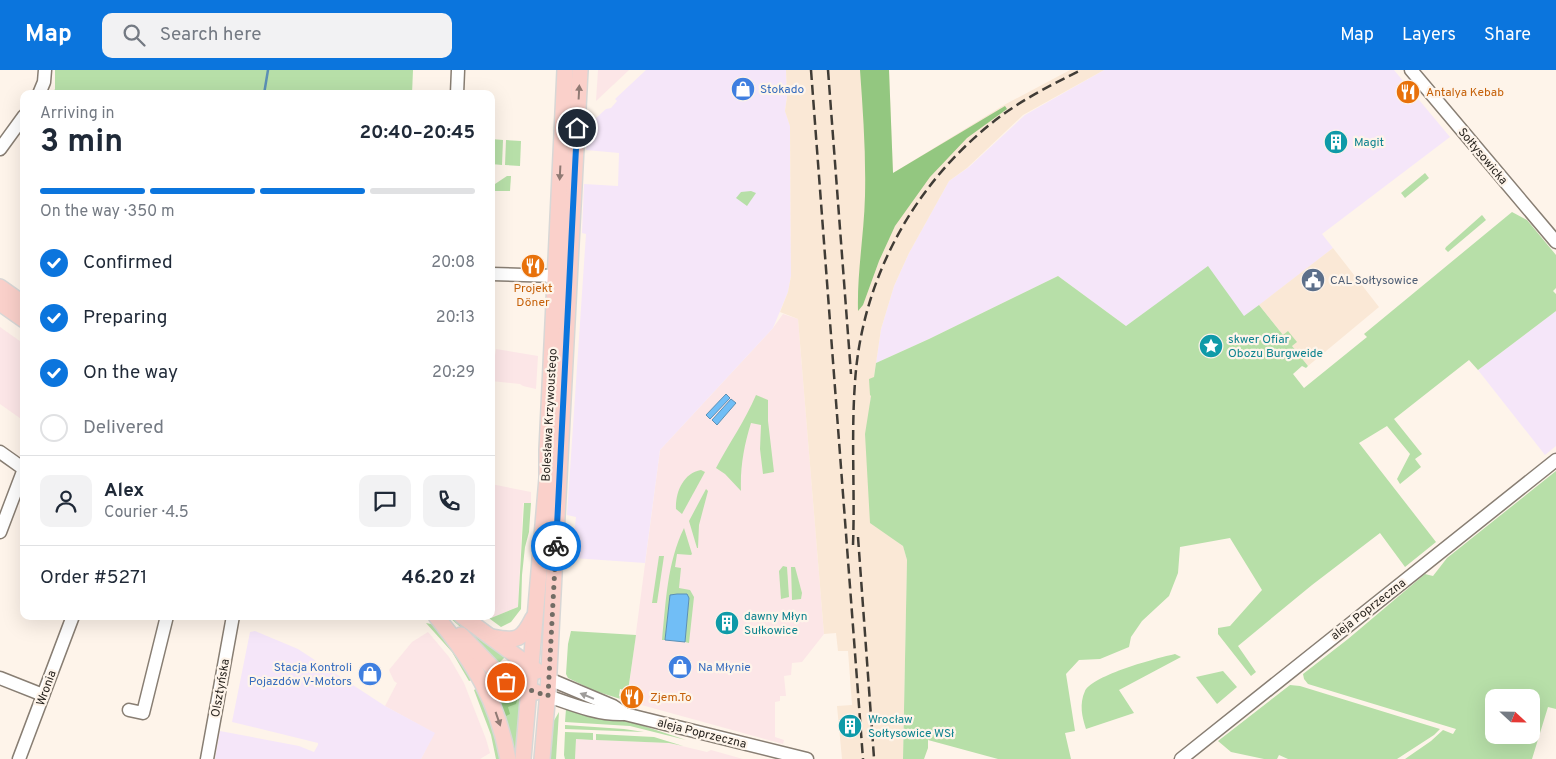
<!DOCTYPE html>
<meta charset="utf-8">
<style>
:root{--surface:#fff;--page:#f2f2f3;--text:#1f2937;--muted:#747a83;--line:#e0e1e3;--accent:#0b75dd}
body{margin:0;font-family:Overpass,sans-serif;background:var(--page);color:var(--text);height:100vh;display:flex;flex-direction:column;font-size:19px;white-space:nowrap}
*{box-sizing:border-box;margin:0}
p{font-size:16px;color:var(--muted)}
.icon{flex:none;width:28px;height:28px;fill:none;stroke:currentColor;stroke-width:2;stroke-linecap:round;stroke-linejoin:round}
.map{position:relative;flex:1;overflow:hidden}
.sheet{position:absolute;left:20px;top:20px;width:475px;height:530px;display:flex;flex-direction:column;background:var(--surface);border-radius:10px;box-shadow:0 5px 20px #0002}
.sheet>*{flex:none}
.needle{width:32px;rotate:112deg}
.buttons{position:absolute;left:1485px;top:619px;display:grid;gap:10px}
.buttons a{display:grid;place-items:center;width:55px;height:55px;border-radius:10px;background:var(--surface);box-shadow:0 5px 20px #0002;font-size:25px}
.pin{position:absolute;display:grid;place-items:center;width:42px;height:42px;color:#fff;margin:-21px;border:2px solid #fff;border-radius:50%;box-shadow:0 1px 5px #0007}
.courier{position:absolute;display:grid;place-items:center;width:50px;height:50px;margin:-25px;border:4px solid #0b75dd;border-radius:50%;background:#fff;color:#222;box-shadow:0 1px 6px #0007}
.overview em{font-style:normal;font-weight:700}
.overview div{display:flex;flex-direction:column-reverse}
.overview{display:flex;align-items:center;justify-content:space-between;height:85px;padding:0 20px}
h1{font-size:32px;font-weight:700;line-height:38px}
.bar{display:grid;grid-template-columns:repeat(4,1fr);gap:8px 5px;align-content:center;height:60px;padding:0 20px}
.bar i{height:6px;border-radius:4px;background:var(--line)}
.bar .active{background:var(--accent)}
.bar p{grid-column:span 4}
.line{display:flex;align-items:center;gap:12px;padding:0 20px;border-top:1px solid var(--line)}
.line div{flex:1}
.round{display:grid;place-items:center;flex:none;width:52px;height:52px;border-radius:10px;background:var(--page)}
ol{padding:0 20px;list-style:none}
li{display:flex;align-items:center;gap:15px;height:55px}
li p{margin-inline-start:auto}
li .icon{padding:5px;border-radius:50%;background:var(--accent);color:#fff;stroke-width:4}
li:last-child{color:var(--muted)}
li i{width:28px;height:28px;border:2px solid var(--line);border-radius:50%}
header{display:flex;align-items:center;gap:30px;box-sizing:border-box;height:70px;padding:0 25px;background:var(--accent);color:#fff}
header strong{font-size:24px}
nav{display:flex;gap:28px;margin-inline-start:auto;font-size:18px}
.search{width:350px;height:45px;background:var(--page);display:flex;align-items:center;gap:12px;box-sizing:border-box;padding:0 18px;border-radius:10px;color:var(--muted);font-size:19px}
.map>svg:first-child{display:block}
.commercial{fill:#fce6e7}
.industrial{fill:#f5e6f9}
.built{fill:#fae8d6}
.green{fill:#b7dfa8;fill-rule:evenodd}
.forest{fill:#93c780}
.water{fill:#71bef6;stroke:#5b90b5}
.lines{fill:none;stroke-linecap:round;stroke-linejoin:round}
.stream{stroke:#5b90b5;stroke-width:2.5}
.minor-casing{stroke:#887e73;stroke-width:15}
.major-casing{stroke:#d8d7d6;stroke-width:18}
.minor{stroke:#fff;stroke-width:12}
.major{stroke:#fad0ca;stroke-width:15}
.rail{stroke:#403c36;stroke-width:2.5;stroke-dasharray:10 5;stroke-linecap:butt}
.oneway{fill:#907a74}
.oneway2{fill:#9e9c9a}
.done{stroke:#726c65;stroke-width:5;stroke-dasharray:0 9}
.route{stroke:#0b75dd;stroke-width:6}
.labels{text-anchor:middle;stroke-width:4.5;stroke-linejoin:round;paint-order:stroke}
.shop-label{font-size:12px;fill:#366cbe;stroke:#fef4ea;text-anchor:start}
.food-label{font-size:12px;fill:#c56008;stroke:#fef4ea;text-anchor:start}
.culture-label{font-size:12px;fill:#0d838f;stroke:#fef4ea;text-anchor:start}
.street-label{font-size:12px;fill:#27231e;stroke:#fef4ea}
.service-label{font-size:12px;fill:#4e5e75;stroke:#fef4ea;text-anchor:start}
</style>
<header>
<strong>Map</strong>
<div class="search"><svg class="icon" aria-label="search" viewBox="0 0 24 24"><circle cx="10" cy="10" r="6"/><path d="M15 15l6 6"/></svg>Search here</div>
<nav><a>Map</a><a>Layers</a><a>Share</a></nav>
</header>
<div class="map">
<svg width="1556" height="689" viewBox="0 0 1556 689">
<rect width="100%" height="100%" fill="#fef4ea"/>
<g class="commercial">
<path d="M598,0H629L596,31Z"/>
<path d="M783,244L798,249L824,564L802,592L792,593L791,605L784,606L786,626H780V631L775,632V667L784,670L783,674L627,631L660,380L773,258Z"/>
<path d="M0,257L24,274V351L0,334Z"/>
<path d="M496,279L538,286L536,319L523,316L520,314L491,311Z"/>
<path d="M491,414L531,422V433H523L518,537L491,548L489,546H491Z"/>
<path d="M428,562L449,587L464,613L486,669L490,683L480,689H421L434,663L385,636L397,613L394,611L389,600L412,572Z"/>
<path d="M576,669L669,673L707,682L711,680L743,689H575Z"/>
</g>
<g class="industrial">
<path d="M646,0H786L787,27L785,41L790,56L791,206L788,222L773,258L660,380L645,493L573,488L574,464L576,447L567,445L586,164L582,163L584,114L618,116L619,83L586,80L587,63L588,57L596,48L606,39L611,38L617,31L615,29Z"/>
<path d="M1104,0H1394L1450,67L1322,164L1333,178L1244,247L1208,197L1126,256L1058,206L929,269L876,293L881,259L894,216L909,183L949,111L969,97L1025,45Z"/>
<path d="M1556,241V376L1545,385L1478,300Z"/>
<path d="M255,561L298,579L385,636L435,663L421,689H215L220,661L299,676L314,682L318,675V673L232,652L250,562Z"/>
</g>
<g class="built">
<path d="M786,0H889L893,103L1004,35L1070,0H1104L1023,45L967,98L949,111L909,183L894,216L881,259L870,334L890,466L903,476L907,490L903,689H842L837,636L852,635L848,581H838L836,563L824,564L798,249L780,242L788,222L791,206L790,56L785,41L787,27Z"/>
<path d="M1333,178L1379,237L1308,296L1259,235Z"/>
</g>
<g class="green">
<path d="M55,0H413L412,24H52L55,19Z"/>
<path d="M491,69L503,70L502,95L491,94Z"/>
<path d="M506,70L521,71L520,96L505,95Z"/>
<path d="M1425,103L1429,108L1405,128L1401,123Z"/>
<path d="M507,106H511L510,121H492V116Z"/>
<path d="M751,121L756,123L747,136L736,128L741,122Z"/>
<path d="M1512,142L1527,150L1556,185V218L1553,221L1556,224V241L1478,300L1469,290L1394,349L1422,384L1415,389L1421,397L1400,414L1397,409L1410,384L1387,356L1359,373L1436,472L1405,497L1380,463L1312,515L1238,576L1256,602L1251,606L1218,564V558L1230,556L1262,520L1230,468L1180,477L1178,503L1169,526L1142,551L1131,567L1129,577L1100,589L1079,590L1066,604L1075,661L1065,663L1071,689H998L928,670V678L924,689H903L907,490L903,476L870,453L865,364L871,326L870,325L869,309L874,307L876,293L929,269L1058,206L1126,256L1208,196L1244,246L1259,235L1283,265L1288,261L1297,272L1292,276L1308,296L1306,298L1302,296L1293,304L1304,318L1367,267L1364,264Z"/>
<path d="M1482,145L1486,150L1448,182L1445,179L1446,177Z"/>
<path d="M756,325L768,330V351L774,402L763,404L760,379L761,355L751,353C744,375 740,398 741,421L725,404L716,398C729,373 745,351 756,325Z"/>
<path d="M701,400L705,402L682,444L676,439C675,423 683,403 701,400Z"/>
<path d="M1556,401V639L1548,637L1532,689H1405L1431,671L1443,660L1453,664L1456,659L1308,614L1304,609L1303,604L1348,569L1425,504L1433,506L1447,488ZM1494,628H1531V665H1494Z"/>
<path d="M706,419L708,421L699,455L698,478H697L689,451Z"/>
<path d="M524,433H531L529,462L525,477L522,505L521,539L511,552L501,557L486,546L491,548L518,537Z"/>
<path d="M684,458L692,484L691,485L677,484L675,497L681,498L679,518L690,520L694,527L689,573L685,572L689,528L670,525L665,570H662C666,532 667,493 684,458Z"/>
<path d="M659,486H664L657,533H652Z"/>
<path d="M783,496L787,497L789,527L781,529L779,501Z"/>
<path d="M791,497H795L802,523L801,529L792,530Z"/>
<path d="M448,546H454L507,585L497,595L467,563Z"/>
<path d="M426,553L436,555L475,609L469,611L452,582Z"/>
<path d="M571,561L636,565L628,621L620,619L619,626L627,627V631L595,621L568,608L566,604L568,574Z"/>
<path d="M1175,584L1181,587L1119,620L1134,643L1086,659C1082,647 1079,634 1085,621C1093,605 1157,588 1175,584Z"/>
<path d="M513,592L523,604L522,611L502,602Z"/>
<path d="M1223,601L1237,617L1217,634L1196,607Z"/>
<path d="M494,609L521,623L518,689H512L487,613Z"/>
<path d="M1290,615L1300,616L1440,659L1434,665L1397,689H1288L1279,685L1277,689H1264L1231,682L1218,671Z"/>
<path d="M479,617L504,689H496L491,665L474,620Z"/>
<path d="M566,639L629,651L686,670L630,656L565,652Z"/>
<path d="M559,642L556,689H550L552,654Z"/>
<path d="M565,655L624,659L644,662L565,659Z"/>
<path d="M565,662L593,663V670L576,669L575,689H565L564,685Z"/>
<path d="M596,664L654,667L683,676L669,673L596,670Z"/>
</g>
<g class="forest">
<path d="M860,0H889L893,103L1005,36L1007,39L967,68L930,107L895,156L879,191L863,235L858,241C857,202 864,165 865,126C866,84 863,42 860,0Z"/>
<path d="M518,627L516,634L508,637L510,644L504,647L499,633Z"/>
</g>
<g class="water">
<path d="M726,324L730,328L710,349L706,345Z"/>
<path d="M731,329L736,333L717,355L712,350Z"/>
<path d="M677,524H687L689,528L685,572L665,570L670,525Z"/>
</g>
<g class="lines">
<path class="stream" d="M264,24L268,0"/>
<g class="minor-casing">
<g id="minor">
<path d="M1411,0L1556,172"/>
<path d="M39,24L44,12L45,0"/>
<path d="M457,24L458,0"/>
<path d="M0,79L24,46"/>
<path d="M491,204L555,206"/>
<path d="M0,382L24,399"/>
<path d="M0,462L24,399"/>
<path d="M0,608L43,625"/>
<path d="M549,609L613,636L625,644L807,689"/>
<path d="M548,626C571,634 598,645 623,644"/>
<path d="M129,640L143,643L167,546"/>
<path d="M19,689L73,546"/>
<path d="M207,689L233,546"/>
<path d="M1181,689L1556,390"/>
</g>
</g>
<g class="major-casing">
<g id="major">
<path d="M0,217L24,234"/>
<path d="M0,233L24,250"/>
<path d="M436,546C473,592 497,629 508,689"/>
<path d="M462,546L537,601"/>
<path d="M461,565L506,612L536,622"/>
<path d="M492,567C517,572 522,570 533,548"/>
<path d="M523,689L547,408V380L565,0"/>
<path d="M542,689L548,621L580,0"/>
</g>
</g>
<use href="#minor" class="minor"/>
<use href="#major" class="major"/>
<g class="rail">
<path d="M811,0L863,689"/>
<path d="M828,0L851,304"/>
<path d="M858,467L874,688"/>
<path d="M853,475C855,421 851,367 855,312C862,205 918,106 1005,43C1029,26 1055,13 1081,0"/>
</g>
</g>
<defs><path id="oneway-solid" d="M-6-.8H1V-3.2L6.5 0L1 3.2V.8H-6Z" transform="scale(1.25)"/></defs>
<g class="oneway">
<use href="#oneway-solid" transform="translate(579 22) rotate(-87)"/>
<use href="#oneway-solid" transform="translate(560 103) rotate(93)"/>
<use href="#oneway-solid" transform="translate(498 649) rotate(71)"/>
</g>
<use class="oneway2" href="#oneway-solid" transform="translate(587 626) rotate(-158)"/>
<g class="lines">
<path class="done" d="M506,612L548,626L556,476"/>
<path class="route" d="M556,476L577,58"/>
</g>
<defs>
<g id="shop-disc" transform="scale(1.25)"><circle r="9.5" fill="#3f7fe0" stroke="#fef4ea"/><path d="M-5-2.5h2.3a2.7 3.5 0 0 1 5.4 0H5L5.5 6h-11ZM-1.5-2.5h3a1.5 2.3 0 0 0-3 0Z" fill="#fff"/></g>
<g id="restaurant-disc" transform="scale(1.25)"><circle r="9.5" fill="#e8710a" stroke="#fef4ea"/><path d="M-5-6h1v4h1v-4h1v4h1v-4h1v5L-1.5 .5V6h-2V.5L-5-1ZM5-6V6H3V1.5H1.5Q1.5-4 5-6Z" fill="#fff"/></g>
<g id="building-disc" transform="scale(1.25)"><circle r="9.5" fill="#0f9aa8" stroke="#fef4ea"/><path d="M-4-6H4V6H1V3H-1V6H-4ZM-2.5-4.3h1.7v1.8h-1.7ZM.8-4.3h1.7v1.8H.8ZM-2.5-1h1.7V.8h-1.7ZM.8-1h1.7V.8H.8Z" fill="#fff"/></g>
<g id="civic-disc" transform="scale(1.25)"><circle r="9.5" fill="#5c6f8a" stroke="#fef4ea"/><path d="M-.6-6.5H3V-4.5H.6V-3L4-1V1h2V6H-6V1h2V-1L-.6-3ZM-1.2 2.5V6h2.4V2.5Z" fill="#fff"/></g>
<g id="sight-disc" transform="scale(1.25)"><circle r="9.5" fill="#0f9aa8" stroke="#fef4ea"/><path d="M0-6L1.8-2.2L6-1.7L2.9 1.2L3.7 5.4L0 3.3L-3.7 5.4L-2.9 1.2L-6-1.7L-1.8-2.2Z" fill="#fff"/></g>
</defs>
<g fill-rule="evenodd">
<use href="#shop-disc" x="743" y="19"/>
<use href="#restaurant-disc" x="1408" y="22"/>
<use href="#building-disc" x="1336" y="72"/>
<use href="#restaurant-disc" x="533" y="196"/>
<use href="#civic-disc" x="1313" y="210"/>
<use href="#sight-disc" x="1211" y="276"/>
<use href="#building-disc" x="727" y="553"/>
<use href="#shop-disc" x="680" y="597"/>
<use href="#shop-disc" x="370" y="604"/>
<use href="#restaurant-disc" x="632" y="627"/>
<use href="#building-disc" x="850" y="656"/>
</g>
<g class="labels">
<g class="shop-label">
<text x="760" y="23">Stokado</text>
<text x="352" y="601" text-anchor="end">Stacja Kontroli<tspan x="352" dy="14">Pojazdów V-Motors</tspan></text>
<text x="698" y="601">Na Młynie</text>
</g>
<g class="food-label">
<text x="1426" y="26">Antalya Kebab</text>
<text x="533" y="222" text-anchor="middle">Projekt<tspan x="533" dy="14">Döner</tspan></text>
<text x="650" y="631">Zjem.To</text>
</g>
<g class="culture-label">
<text x="1354" y="76">Magit</text>
<text x="1228" y="273">skwer Ofiar<tspan x="1228" dy="14">Obozu Burgweide</tspan></text>
<text x="744" y="550">dawny Młyn<tspan x="744" dy="14">Sułkowice</tspan></text>
<text x="868" y="653">Wrocław<tspan x="868" dy="14">Sołtysowice WSł</tspan></text>
</g>
<g class="street-label">
<text transform="translate(1483 86) rotate(50)" y="4">Sołtysowicka</text>
<text transform="translate(549 345) rotate(-87)" y="4">Bolesława Krzywoustego</text>
<text transform="translate(1368 539) rotate(-38)" y="4">aleja Poprzeczna</text>
<text transform="translate(46 618) rotate(-70)" y="4">Wronia</text>
<text transform="translate(220 618) rotate(-80)" y="4">Olsztyńska</text>
<text transform="translate(702 663) rotate(14)" y="4">aleja Poprzeczna</text>
</g>
<g class="service-label">
<text x="1330" y="214">CAL Sołtysowice</text>
</g>
</g>
</svg>
<div class="buttons">
<a><svg class="needle" viewBox="-14 -14 28 28"><path d="M0-13l5 13h-10z" fill="#e53935"/><path d="M0 13l5-13h-10z" fill="#747a83"/></svg></a>
</div>
<div class="pin" style="left:506px;top:612px;background:#ea580c"><svg class="icon" aria-label="bag" viewBox="0 0 24 24"><path d="M5 8h14l-1 12H6zM9 8a3 3 0 0 1 6 0"/></svg></div>
<div class="pin" style="left:577px;top:58px;background:#1f2937"><svg class="icon" aria-label="home" viewBox="0 0 24 24"><path d="M3 11l9-7 9 7M6 9v11h12V9"/></svg></div>
<div class="courier" style="left:556px;top:476px"><svg class="icon" aria-label="bike" viewBox="0 0 24 24"><circle cx="6" cy="16" r="4"/><circle cx="18" cy="16" r="4"/><path d="M6 16l4-8h5l3 8M10 8l3 8H6M13 5h3"/></svg></div>
<section class="sheet">
<div class="overview"><div><h1>3 min</h1><p>Arriving in</p></div><em>20:40–20:45</em></div>
<div class="bar"><i class="active"></i><i class="active"></i><i class="active"></i><i></i><p>On the way · 350 m</p></div>
<ol>
<li><svg class="icon" aria-label="check" viewBox="0 0 24 24"><path d="M5 12l5 5 9-10"/></svg>Confirmed<p>20:08</p></li>
<li><svg class="icon" aria-label="check" viewBox="0 0 24 24"><path d="M5 12l5 5 9-10"/></svg>Preparing<p>20:13</p></li>
<li><svg class="icon" aria-label="check" viewBox="0 0 24 24"><path d="M5 12l5 5 9-10"/></svg>On the way<p>20:29</p></li>
<li><i></i>Delivered</li>
</ol>
<div class="line" style="height:90px"><a class="round"><svg class="icon" aria-label="person" viewBox="0 0 24 24"><circle cx="12" cy="8" r="4"/><path d="M4 21q1-7 8-7t8 7"/></svg></a><div><b>Alex</b><p>Courier · 4.5</p></div><a class="round"><svg class="icon" aria-label="chat" viewBox="0 0 24 24"><path d="M4 5h16v11H9l-5 4z"/></svg></a><a class="round"><svg class="icon" aria-label="phone" viewBox="0 0 24 24"><path d="M5 4h4l2 5-3 2q2 4 5 5l2-3 5 2v4C11 20 4 13 5 4z"/></svg></a></div>
<div class="line" style="height:65px"><div>Order #5271</div><b>46.20 zł</b></div>
</section>
</div>
